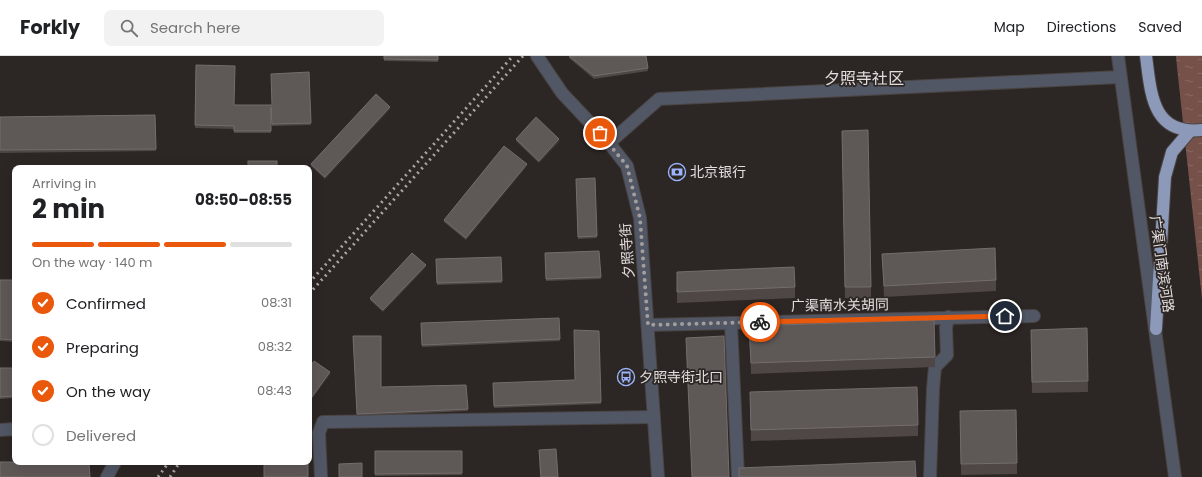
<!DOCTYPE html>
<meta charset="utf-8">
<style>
:root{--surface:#fff;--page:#f2f2f2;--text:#202124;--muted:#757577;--line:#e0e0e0;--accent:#ea580c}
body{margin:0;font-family:Poppins,"Noto Sans SC",sans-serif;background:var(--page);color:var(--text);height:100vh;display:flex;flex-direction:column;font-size:15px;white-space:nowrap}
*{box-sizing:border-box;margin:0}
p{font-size:13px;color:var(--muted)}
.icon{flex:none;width:22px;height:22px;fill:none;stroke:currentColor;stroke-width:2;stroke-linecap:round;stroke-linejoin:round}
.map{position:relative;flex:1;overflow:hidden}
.panel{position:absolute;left:12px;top:109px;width:300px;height:300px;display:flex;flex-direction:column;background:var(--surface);border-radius:8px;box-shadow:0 4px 16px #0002}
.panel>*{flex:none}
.pin{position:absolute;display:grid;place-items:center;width:34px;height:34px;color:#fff;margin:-17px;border:2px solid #fff;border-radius:50%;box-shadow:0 1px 4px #0007}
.courier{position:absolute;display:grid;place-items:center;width:40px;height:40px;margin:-20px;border:3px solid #ea580c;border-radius:50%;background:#fff;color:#222;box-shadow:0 1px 5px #0007}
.overview em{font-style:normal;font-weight:700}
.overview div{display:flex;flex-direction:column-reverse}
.overview{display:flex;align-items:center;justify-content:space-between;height:68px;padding:0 20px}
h1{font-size:26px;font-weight:700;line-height:30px}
.bar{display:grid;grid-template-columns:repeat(4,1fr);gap:6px 4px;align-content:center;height:48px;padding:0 20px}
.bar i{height:5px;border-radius:3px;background:var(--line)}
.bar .active{background:var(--accent)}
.bar p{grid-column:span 4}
ol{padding:0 20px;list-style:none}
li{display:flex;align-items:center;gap:12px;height:44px}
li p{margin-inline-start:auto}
li .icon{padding:4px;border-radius:50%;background:var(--accent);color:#fff;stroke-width:4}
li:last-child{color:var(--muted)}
li i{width:22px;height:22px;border:2px solid var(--line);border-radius:50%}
header{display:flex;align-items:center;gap:24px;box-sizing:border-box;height:56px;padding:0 20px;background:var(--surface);border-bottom:1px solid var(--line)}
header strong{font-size:19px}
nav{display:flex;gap:22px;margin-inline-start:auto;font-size:14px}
.search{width:280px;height:36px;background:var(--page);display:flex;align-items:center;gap:10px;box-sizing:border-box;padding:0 14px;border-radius:8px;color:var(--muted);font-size:15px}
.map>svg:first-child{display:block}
.water{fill:url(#water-ripples)}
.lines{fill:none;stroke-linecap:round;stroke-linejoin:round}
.minor-casing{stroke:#494342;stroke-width:14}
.highway-casing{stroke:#494342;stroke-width:14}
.minor{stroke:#525765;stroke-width:12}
.highway{stroke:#8c99b9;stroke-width:12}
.rail{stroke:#aba5a4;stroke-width:3;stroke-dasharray:2 4;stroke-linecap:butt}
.wall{fill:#4e4746}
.shaded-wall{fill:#3a3332}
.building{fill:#5e5857;stroke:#736d6c}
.done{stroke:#a39e9c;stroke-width:4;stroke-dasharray:0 7.2}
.route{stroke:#ea580c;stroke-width:5}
.labels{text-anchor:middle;stroke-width:3.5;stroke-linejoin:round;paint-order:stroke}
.poi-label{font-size:14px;fill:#e3dedd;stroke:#2c2624;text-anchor:start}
.street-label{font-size:14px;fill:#e3dedd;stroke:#2c2624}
.quarter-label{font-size:16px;fill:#e3dedd;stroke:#2c2624}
</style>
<header>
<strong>Forkly</strong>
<div class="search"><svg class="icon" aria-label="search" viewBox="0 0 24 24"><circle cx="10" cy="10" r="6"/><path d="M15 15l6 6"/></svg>Search here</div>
<nav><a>Map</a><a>Directions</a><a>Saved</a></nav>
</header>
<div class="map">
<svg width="1202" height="421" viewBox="0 0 1202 421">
<defs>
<pattern id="water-ripples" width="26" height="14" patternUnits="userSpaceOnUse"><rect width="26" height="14" fill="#755149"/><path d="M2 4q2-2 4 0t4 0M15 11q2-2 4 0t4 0" fill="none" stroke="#886a63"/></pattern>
</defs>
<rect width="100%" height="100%" fill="#2c2624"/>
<path class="water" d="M1176,0H1202V243L1177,11Z"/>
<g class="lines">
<g class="minor-casing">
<g id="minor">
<path d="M537,0L562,37L609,87L627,110L640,162L658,421"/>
<path d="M1118,0L1175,421"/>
<path d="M609,87L659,43L1120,21"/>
<path d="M731,267L738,421"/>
<path d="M648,269L1034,260"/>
<path d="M0,374L15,373"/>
<path d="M107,421L115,406"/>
<path d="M321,421L319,377L323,366L654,361"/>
<path d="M930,421L933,333L935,311L947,299L946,272L948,261"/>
</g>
</g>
<g class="highway-casing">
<g id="highway">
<path d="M1146,0C1151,38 1152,79 1202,74"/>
<path d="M1156,273L1165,121L1172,96L1190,75"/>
</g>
</g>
<use href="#minor" class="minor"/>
<use href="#highway" class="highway"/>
<g class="rail">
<path d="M309,227L513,0"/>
<path d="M309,238L523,0"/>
<path d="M158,421L169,406"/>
<path d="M170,421L180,406"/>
</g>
</g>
<g class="wall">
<path d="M384,0H438V6L384,5Z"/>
<path d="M569,0H646L648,15L594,23L569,2Z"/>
<path d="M196,9L234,49H272L309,16L311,69L272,70L271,54V77H234V73L195,72Z"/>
<path d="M390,53L325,123L311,110V108Z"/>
<path d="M155,59L156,95L0,97V61Z"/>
<path d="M842,75L871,231V242H845Z"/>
<path d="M516,83L559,86L539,107L516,85Z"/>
<path d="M527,110L466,184L444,166V164Z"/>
<path d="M595,122L597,182L578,183L576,123Z"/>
<path d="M599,195L601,223L546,225L545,197Z"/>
<path d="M882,198L996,224V235L884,241Z"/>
<path d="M501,201L502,227L437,229L436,203Z"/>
<path d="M426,211L383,256L370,244V242Z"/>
<path d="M677,216L795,231V242L677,247Z"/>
<path d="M0,224H15V286L0,285Z"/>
<path d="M559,262L560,285L422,291L421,267Z"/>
<path d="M749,270L935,301V311L751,318Z"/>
<path d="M1087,272L1088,336L1032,337L1031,274Z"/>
<path d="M599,275L601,348L494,352L493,327L575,324Z"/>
<path d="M353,280L381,331L466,329L468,355L357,360Z"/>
<path d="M0,312H15V342L0,343Z"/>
<path d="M750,336L918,369V380L751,385Z"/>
<path d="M960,355L1017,407V418L961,419Z"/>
<path d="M539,394L558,421H540Z"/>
<path d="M375,395H462V419L375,420Z"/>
</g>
<g class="shaded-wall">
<path d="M390,51V53L325,123V121Z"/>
<path d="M559,83V86L539,107V105Z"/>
<path d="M527,108V110L466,184V182Z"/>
<path d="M426,209V211L383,256V254Z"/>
<path d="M330,316V319L309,347V345Z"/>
</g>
<g class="building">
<path d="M384,0H438V4L384,3Z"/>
<path d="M569,0H646L648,12L594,20Z"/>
<path d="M196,9L235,10L234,49H272L271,18L309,16L311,67L272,68L271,51V75H234V70L195,69Z"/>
<path d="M376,38L390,51L325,121L311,108Z"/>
<path d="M155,59L156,93L0,94V61Z"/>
<path d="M536,61L559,83L539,105L516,83Z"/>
<path d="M868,74L871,231H845L842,75Z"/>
<path d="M504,90L527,108L466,182L444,164Z"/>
<rect x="248" y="105" width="29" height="7"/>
<path d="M595,122L597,180L578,181L576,123Z"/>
<path d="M995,192L996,224L884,230L882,198Z"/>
<path d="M599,195L601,221L546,223L545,197Z"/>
<path d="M412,197L426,209L383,254L370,242Z"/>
<path d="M501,201L502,225L437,227L436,203Z"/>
<path d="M794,211L795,231L677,236V216Z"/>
<path d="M0,224H15V284L0,283Z"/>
<path d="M559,262L560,283L422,289L421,267Z"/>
<path d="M934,264L935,301L751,307L749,270Z"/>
<path d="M1087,272L1088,325L1032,326L1031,274Z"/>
<path d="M574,274L599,275L601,346L494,350L493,327L575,324Z"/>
<path d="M353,280H381V331L466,329L468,353L357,358Z"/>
<path d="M724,280L729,421H692L686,282Z"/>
<path d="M314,305L330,316L309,345V312Z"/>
<path d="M0,312H15V340L0,341Z"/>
<path d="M917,331L918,369L751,374L750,336Z"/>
<path d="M1016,354L1017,407L961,408L960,355Z"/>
<path d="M556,393L558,421H541L539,394Z"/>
<path d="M375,395H462V417L375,418Z"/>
<path d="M915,405L916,421H739V412Z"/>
<path d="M0,406H89L90,421H0Z"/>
<rect x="264" y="406" width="44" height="15"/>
<path d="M362,407V421H339V408Z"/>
</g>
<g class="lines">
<path class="done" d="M600,77L627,110L640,162L648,269L760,266"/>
<path class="route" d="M760,266L1005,260"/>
</g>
<defs>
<g id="bank-ring" transform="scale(0.9)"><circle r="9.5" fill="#2c2624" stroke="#9ab5fd" stroke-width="1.5"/><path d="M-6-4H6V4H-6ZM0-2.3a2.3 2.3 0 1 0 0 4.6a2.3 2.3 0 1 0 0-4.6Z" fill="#9ab5fd"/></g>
<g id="bus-ring" transform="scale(0.9)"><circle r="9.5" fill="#2c2624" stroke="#9ab5fd" stroke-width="1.5"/><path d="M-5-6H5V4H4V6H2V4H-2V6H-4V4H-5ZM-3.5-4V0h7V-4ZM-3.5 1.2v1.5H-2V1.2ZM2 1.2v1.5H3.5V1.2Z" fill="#9ab5fd"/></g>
</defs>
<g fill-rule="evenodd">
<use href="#bank-ring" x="677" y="116"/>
<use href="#bus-ring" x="626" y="321"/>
</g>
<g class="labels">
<g class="poi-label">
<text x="690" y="121">北京银行</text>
<text x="639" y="326">夕照寺街北口</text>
</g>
<g class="street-label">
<text transform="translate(627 195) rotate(-94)" y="5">夕照寺街</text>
<text transform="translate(1162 208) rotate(82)" y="5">广渠门南滨河路</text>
<text transform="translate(840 249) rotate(-1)" y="5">广渠南水关胡同</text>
</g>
<g class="quarter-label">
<text x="864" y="28">夕照寺社区</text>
</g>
</g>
</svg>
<div class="pin" style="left:600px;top:77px;background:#ea580c"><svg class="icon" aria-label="bag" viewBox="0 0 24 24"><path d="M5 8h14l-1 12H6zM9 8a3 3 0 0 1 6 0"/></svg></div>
<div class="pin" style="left:1005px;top:260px;background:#1f2937"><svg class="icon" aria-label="home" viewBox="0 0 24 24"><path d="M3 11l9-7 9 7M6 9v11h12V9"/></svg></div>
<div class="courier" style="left:760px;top:266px"><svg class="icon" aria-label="bike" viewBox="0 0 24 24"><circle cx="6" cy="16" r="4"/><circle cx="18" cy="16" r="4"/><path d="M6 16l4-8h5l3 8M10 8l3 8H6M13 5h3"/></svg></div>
<section class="panel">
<div class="overview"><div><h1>2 min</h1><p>Arriving in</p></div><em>08:50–08:55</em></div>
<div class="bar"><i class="active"></i><i class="active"></i><i class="active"></i><i></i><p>On the way · 140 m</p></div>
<ol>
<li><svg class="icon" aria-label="check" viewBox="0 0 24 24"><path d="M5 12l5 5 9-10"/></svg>Confirmed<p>08:31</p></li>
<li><svg class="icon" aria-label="check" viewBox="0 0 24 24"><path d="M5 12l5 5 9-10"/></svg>Preparing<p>08:32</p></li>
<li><svg class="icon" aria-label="check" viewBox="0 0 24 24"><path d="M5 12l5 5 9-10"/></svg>On the way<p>08:43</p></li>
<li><i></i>Delivered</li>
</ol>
</section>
</div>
